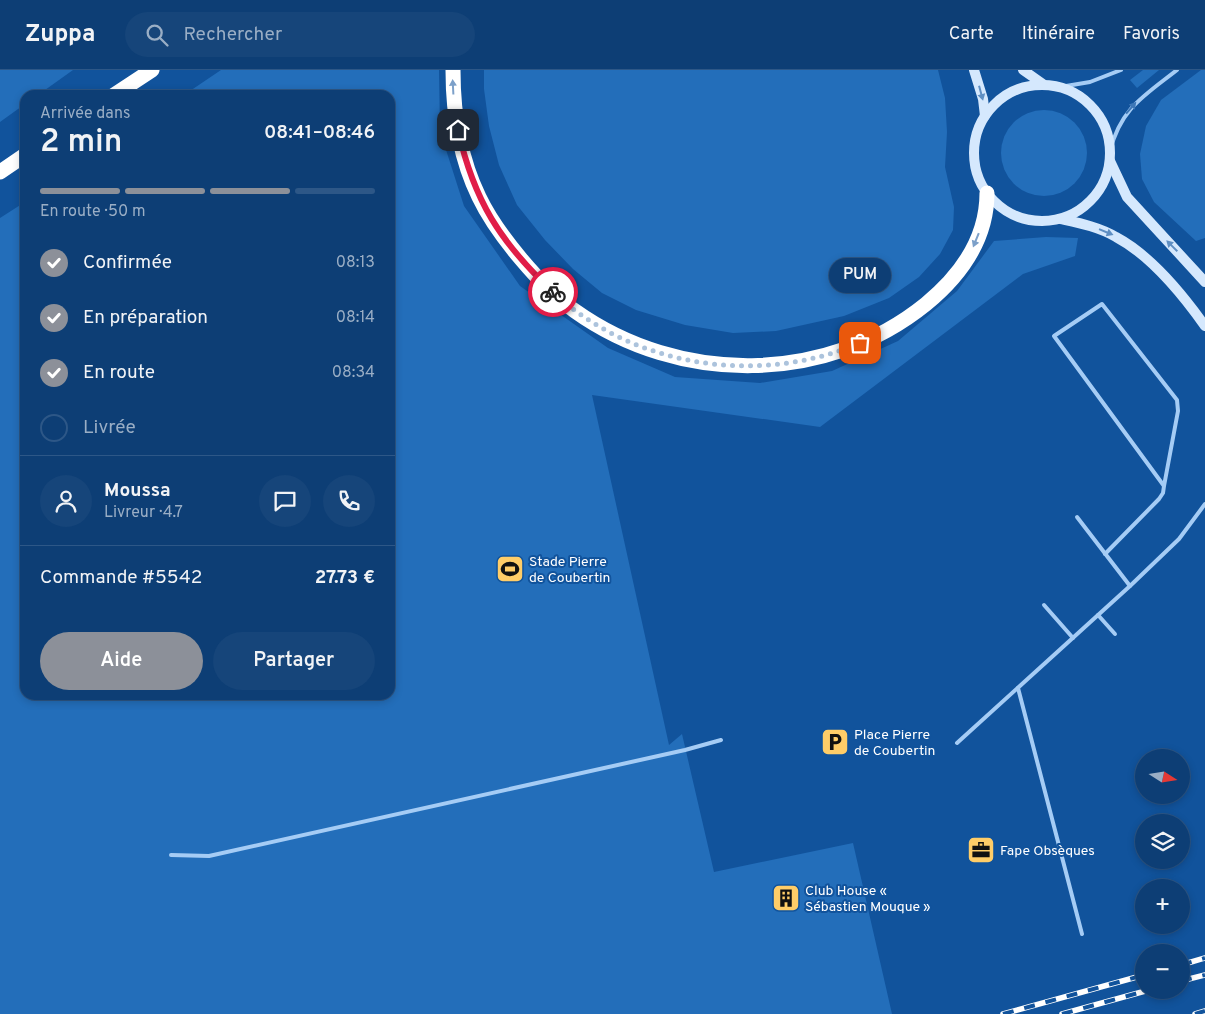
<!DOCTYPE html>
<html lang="fr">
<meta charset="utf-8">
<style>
:root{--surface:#0d3e75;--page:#16457a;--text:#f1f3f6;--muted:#9aaec5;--line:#2d5787;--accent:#8c9099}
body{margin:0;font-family:Overpass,sans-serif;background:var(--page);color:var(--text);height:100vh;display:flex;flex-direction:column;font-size:19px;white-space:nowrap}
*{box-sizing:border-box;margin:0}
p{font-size:16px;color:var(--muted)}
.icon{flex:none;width:28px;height:28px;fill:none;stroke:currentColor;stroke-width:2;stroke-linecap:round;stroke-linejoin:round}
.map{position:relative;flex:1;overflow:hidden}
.side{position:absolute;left:20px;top:20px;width:375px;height:610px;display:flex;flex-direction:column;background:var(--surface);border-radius:15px;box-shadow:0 2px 8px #0003,0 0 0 1px var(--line)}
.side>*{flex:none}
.needle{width:32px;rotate:102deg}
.fabs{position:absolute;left:1135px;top:679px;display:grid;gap:10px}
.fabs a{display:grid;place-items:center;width:55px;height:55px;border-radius:50%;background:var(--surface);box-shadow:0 2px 8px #0003,0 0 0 1px var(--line);font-size:25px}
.pin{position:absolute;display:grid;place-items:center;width:42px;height:42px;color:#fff;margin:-21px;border-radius:10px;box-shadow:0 2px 8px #0006}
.courier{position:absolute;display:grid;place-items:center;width:50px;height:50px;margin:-25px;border:4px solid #e11d48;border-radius:50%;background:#fff;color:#222;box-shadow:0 1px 6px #0007}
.bubble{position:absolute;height:35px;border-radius:18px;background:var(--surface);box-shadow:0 2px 8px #0003,0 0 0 1px var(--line);font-size:16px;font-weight:600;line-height:35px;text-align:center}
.head em{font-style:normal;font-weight:600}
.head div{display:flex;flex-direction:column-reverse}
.head{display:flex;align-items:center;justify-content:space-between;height:85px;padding:0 20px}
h1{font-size:32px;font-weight:600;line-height:38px}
.bar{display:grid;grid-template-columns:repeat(4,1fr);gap:8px 5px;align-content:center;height:60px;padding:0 20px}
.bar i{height:6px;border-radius:4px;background:var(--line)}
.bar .on{background:var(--accent)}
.bar p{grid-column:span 4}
.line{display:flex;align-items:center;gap:12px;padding:0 20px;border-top:1px solid var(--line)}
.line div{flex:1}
.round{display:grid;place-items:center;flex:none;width:52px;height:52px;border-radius:26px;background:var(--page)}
ol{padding:0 20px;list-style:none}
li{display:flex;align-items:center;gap:15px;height:55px}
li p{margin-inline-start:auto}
li .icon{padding:5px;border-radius:50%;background:var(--accent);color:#fff;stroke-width:4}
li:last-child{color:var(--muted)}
li i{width:28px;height:28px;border:2px solid var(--line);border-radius:50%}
.cta{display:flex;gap:10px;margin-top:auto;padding:10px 20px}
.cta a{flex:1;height:58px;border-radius:30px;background:var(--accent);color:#fff;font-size:20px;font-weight:600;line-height:58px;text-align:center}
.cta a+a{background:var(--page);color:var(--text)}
header{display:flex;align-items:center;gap:30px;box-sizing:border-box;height:70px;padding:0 25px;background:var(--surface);border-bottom:1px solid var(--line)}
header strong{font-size:24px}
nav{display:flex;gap:28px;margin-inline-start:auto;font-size:18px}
.search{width:350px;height:45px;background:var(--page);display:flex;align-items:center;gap:12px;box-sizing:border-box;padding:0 18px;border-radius:28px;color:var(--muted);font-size:19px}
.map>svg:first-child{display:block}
.green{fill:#236eba}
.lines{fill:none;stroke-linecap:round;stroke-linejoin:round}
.lane{stroke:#a5ccf5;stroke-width:4}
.secondary{stroke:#d5e8fd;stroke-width:10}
.highway{stroke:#fff;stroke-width:15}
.rail-casing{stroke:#fff;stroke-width:5.5}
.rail{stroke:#11539c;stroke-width:4;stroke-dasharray:11;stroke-linecap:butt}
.oneway{fill:#7ca0c9}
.oneway2{fill:#5f8fc3}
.oneway3{fill:#3d77b7}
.done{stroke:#acc3dc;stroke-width:5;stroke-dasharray:0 9}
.route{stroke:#e11d48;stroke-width:6}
.labels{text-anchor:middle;stroke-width:4;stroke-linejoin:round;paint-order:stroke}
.poi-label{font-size:14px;fill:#fff;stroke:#11539c;text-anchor:start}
</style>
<header>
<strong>Zuppa</strong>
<div class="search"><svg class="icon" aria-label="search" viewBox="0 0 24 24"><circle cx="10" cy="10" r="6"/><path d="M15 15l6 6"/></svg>Rechercher</div>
<nav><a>Carte</a><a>Itinéraire</a><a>Favoris</a></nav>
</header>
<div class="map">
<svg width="1205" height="944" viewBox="0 0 1205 944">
<rect width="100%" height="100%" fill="#11539c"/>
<g class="green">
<path d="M0,0H73L38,25H25V34L0,52Z"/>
<path d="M221,0H439L440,61L464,136L520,216L608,278L675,307L760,313L832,301L898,271L957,221L994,171L1046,167L1078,168L1075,186L1023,204L820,357L592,325L669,675L682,664L714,802L853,773L892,944H0V148L25,132V625H390V25H184Z"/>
<path d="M484,0H938L945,28L947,62L945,97L954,137L953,160L940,184L919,207L889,228L844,246L776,261L733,263L685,255L636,240L602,223L573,199L545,170L517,135L499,95L489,56L484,19Z"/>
<path d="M1143,0H1159L1137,18L1130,10Z"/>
<path d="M1201,0H1205V168L1196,171L1154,132L1142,109L1140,84L1146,56L1161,30Z"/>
<circle cx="1044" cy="83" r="43"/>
</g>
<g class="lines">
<g class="lane">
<path d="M1060,17L1090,12L1121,0"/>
<path d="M1110,81C1121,38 1144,26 1177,0"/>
<path d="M1077,447L1130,516"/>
<path d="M1105,484L1159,429L1163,423L1164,416L1054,266L1102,234L1177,330L1178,341L1164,416"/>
<path d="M1044,535L1073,568"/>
<path d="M1098,545L1115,564"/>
<path d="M1018,618L1082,864"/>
<path d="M957,673L1130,516L1179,469L1205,434"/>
<path d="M171,785L209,786L685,680L721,670"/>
</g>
<g class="secondary">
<path d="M974,0L983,29L985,46"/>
<path d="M1023,0L1043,14"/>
<circle cx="1042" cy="83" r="68"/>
<path d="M1110,91L1127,127L1205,212"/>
<path d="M1061,149C1079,153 1099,157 1116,167C1150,185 1183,225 1205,256"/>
</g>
<g class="highway">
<path d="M453,0C453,43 460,88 479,127C490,150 505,170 521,189C537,208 555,227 575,241C679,315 826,315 926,234C960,206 987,169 987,123"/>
<path d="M114,25L152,0"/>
<path d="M0,102L25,85"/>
</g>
<g class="rail-casing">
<g id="rail">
<path d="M1181,895L1205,888"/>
<path d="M1181,911L1205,905"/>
<path d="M1003,944L1144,905"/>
<path d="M1062,944L1149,920"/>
<path d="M1195,944L1205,941"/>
</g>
</g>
<use href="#rail" class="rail"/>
</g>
<defs><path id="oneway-solid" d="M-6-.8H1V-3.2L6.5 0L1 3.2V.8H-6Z" transform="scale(1.25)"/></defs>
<g class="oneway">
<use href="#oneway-solid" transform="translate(453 17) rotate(-93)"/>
<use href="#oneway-solid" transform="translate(976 170) rotate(112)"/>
</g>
<g class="oneway2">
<use href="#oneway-solid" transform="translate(981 23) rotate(75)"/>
<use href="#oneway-solid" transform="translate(1106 162) rotate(22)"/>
<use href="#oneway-solid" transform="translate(1172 176) rotate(-135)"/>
</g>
<use class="oneway3" href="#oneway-solid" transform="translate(1131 38) rotate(-49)"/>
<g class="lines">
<path class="done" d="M553,222C634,298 760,316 860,273"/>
<path class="route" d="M458,60C474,131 500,172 553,222"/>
</g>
<defs>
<g id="stadium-square" transform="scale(1.4375)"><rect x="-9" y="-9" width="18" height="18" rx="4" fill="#ffcd68" stroke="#11539c"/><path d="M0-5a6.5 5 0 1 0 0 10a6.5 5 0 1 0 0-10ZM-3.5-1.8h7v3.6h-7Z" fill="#111"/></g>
<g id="parking-square" transform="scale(1.4375)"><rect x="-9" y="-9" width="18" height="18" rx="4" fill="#ffcd68" stroke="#11539c"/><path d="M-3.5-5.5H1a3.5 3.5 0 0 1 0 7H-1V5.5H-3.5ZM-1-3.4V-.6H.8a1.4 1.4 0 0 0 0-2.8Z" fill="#111"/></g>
<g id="office-square" transform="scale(1.4375)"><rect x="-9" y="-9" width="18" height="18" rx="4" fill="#ffcd68" stroke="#11539c"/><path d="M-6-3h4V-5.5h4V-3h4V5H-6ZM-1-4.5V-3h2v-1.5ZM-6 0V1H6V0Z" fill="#111"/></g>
<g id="building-square" transform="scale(1.4375)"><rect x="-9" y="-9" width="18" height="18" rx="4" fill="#ffcd68" stroke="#11539c"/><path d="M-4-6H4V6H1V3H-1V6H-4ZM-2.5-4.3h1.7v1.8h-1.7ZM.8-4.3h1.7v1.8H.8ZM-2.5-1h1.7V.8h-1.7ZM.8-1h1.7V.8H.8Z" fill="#111"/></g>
</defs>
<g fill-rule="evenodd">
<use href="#stadium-square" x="510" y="499"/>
<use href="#parking-square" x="835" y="672"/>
<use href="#office-square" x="981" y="780"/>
<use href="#building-square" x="786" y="828"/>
</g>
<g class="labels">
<g class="poi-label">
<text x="529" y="496">Stade Pierre<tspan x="529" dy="16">de Coubertin</tspan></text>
<text x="854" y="669">Place Pierre<tspan x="854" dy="16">de Coubertin</tspan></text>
<text x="1000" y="785">Fape Obsèques</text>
<text x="805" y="825">Club House «<tspan x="805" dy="16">Sébastien Mouque »</tspan></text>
</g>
</g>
</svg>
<div class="fabs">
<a><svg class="needle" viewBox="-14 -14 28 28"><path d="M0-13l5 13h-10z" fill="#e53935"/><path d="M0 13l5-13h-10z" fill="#9aaec5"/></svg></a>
<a><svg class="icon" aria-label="layers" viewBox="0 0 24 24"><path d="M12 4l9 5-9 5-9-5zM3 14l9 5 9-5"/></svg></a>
<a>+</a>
<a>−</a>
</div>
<div class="pin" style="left:860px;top:273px;background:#ea580c"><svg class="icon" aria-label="bag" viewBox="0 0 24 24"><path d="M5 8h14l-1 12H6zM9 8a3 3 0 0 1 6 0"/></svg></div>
<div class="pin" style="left:458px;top:60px;background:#1f2937"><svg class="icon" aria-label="home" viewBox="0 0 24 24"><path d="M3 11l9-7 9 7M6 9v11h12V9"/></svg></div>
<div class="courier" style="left:553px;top:222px"><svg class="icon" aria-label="bike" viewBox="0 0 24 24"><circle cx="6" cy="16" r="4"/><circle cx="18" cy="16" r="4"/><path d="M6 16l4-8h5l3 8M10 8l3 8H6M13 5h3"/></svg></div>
<div class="bubble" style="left:829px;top:188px;width:62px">PUM</div>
<section class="side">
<div class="head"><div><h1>2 min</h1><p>Arrivée dans</p></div><em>08:41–08:46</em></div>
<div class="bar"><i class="on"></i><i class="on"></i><i class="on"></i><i></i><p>En route · 50 m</p></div>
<ol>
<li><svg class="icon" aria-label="check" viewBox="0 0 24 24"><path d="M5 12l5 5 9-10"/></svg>Confirmée<p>08:13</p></li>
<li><svg class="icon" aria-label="check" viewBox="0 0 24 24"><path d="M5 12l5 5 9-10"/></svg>En préparation<p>08:14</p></li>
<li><svg class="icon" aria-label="check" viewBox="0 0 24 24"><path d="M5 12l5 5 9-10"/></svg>En route<p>08:34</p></li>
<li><i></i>Livrée</li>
</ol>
<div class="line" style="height:90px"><a class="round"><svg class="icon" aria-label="person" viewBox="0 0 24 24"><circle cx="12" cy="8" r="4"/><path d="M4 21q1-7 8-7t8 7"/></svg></a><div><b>Moussa</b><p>Livreur · 4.7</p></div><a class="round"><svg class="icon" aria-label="chat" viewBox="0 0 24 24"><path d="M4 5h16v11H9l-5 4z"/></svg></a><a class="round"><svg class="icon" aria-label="phone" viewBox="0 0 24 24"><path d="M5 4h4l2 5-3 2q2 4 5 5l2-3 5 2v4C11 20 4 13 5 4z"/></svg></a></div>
<div class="line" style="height:65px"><div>Commande #5542</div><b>27.73 €</b></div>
<div class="cta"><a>Aide</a><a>Partager</a></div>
</section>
</div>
